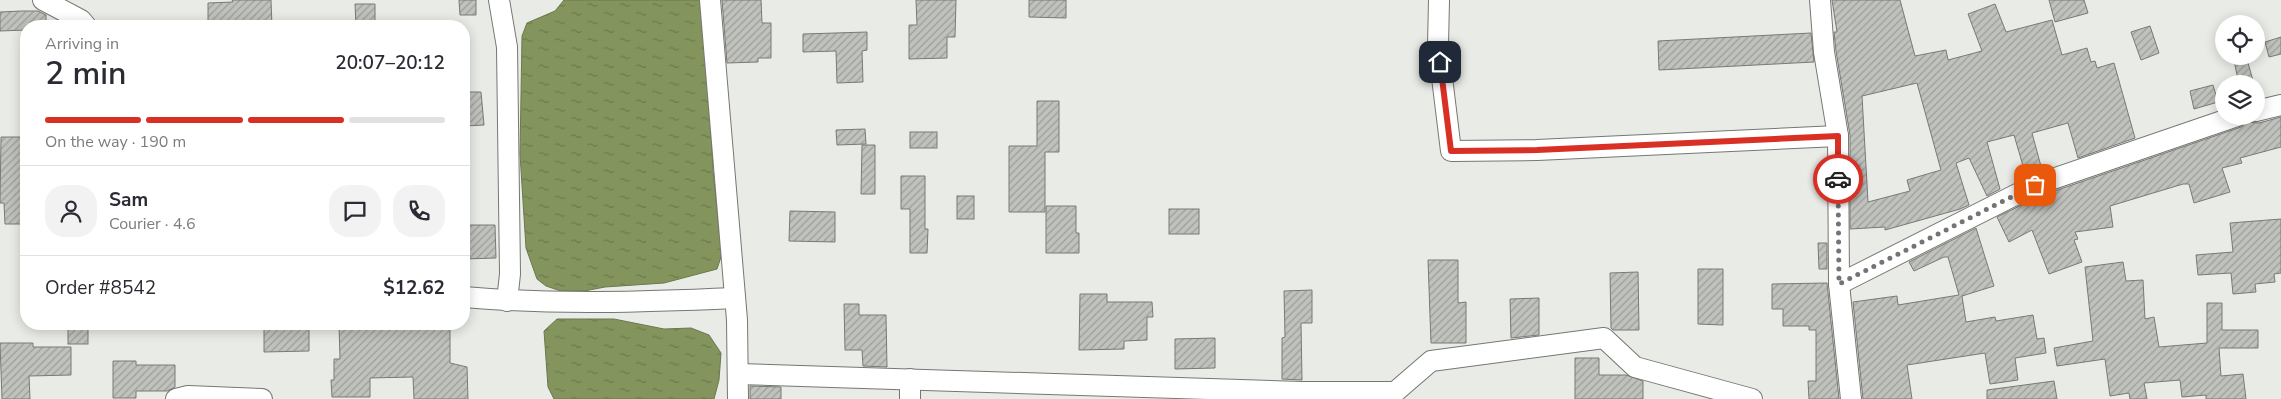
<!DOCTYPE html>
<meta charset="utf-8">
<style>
:root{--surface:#fff;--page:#f2f2f3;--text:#2b2b33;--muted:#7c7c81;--line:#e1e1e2;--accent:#d93025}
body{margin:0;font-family:"Nunito Sans",sans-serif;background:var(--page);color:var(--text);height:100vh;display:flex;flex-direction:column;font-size:19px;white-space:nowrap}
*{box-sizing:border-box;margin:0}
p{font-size:16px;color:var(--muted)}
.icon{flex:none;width:28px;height:28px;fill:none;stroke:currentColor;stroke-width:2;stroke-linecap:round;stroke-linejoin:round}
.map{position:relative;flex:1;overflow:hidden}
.drawer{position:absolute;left:20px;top:20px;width:450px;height:310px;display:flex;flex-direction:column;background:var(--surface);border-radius:20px;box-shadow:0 2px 12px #0003}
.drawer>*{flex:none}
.fabs{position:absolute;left:2215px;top:15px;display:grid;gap:10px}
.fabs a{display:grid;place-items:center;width:50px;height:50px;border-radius:50%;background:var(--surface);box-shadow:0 2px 12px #0003;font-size:25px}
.pin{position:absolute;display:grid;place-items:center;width:42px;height:42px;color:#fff;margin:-21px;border-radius:10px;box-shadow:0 2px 8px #0006}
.courier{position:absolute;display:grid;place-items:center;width:50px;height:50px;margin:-25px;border:4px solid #d93025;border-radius:50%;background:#fff;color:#222;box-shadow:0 1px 6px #0007}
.headline em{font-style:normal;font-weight:600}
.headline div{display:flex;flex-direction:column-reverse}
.headline{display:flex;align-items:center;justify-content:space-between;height:85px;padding:0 25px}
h1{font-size:32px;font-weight:600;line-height:38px}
.bar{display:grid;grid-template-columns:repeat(4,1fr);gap:8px 5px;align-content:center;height:60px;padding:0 25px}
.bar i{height:6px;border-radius:4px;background:var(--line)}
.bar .active{background:var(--accent)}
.bar p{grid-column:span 4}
.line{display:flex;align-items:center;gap:12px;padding:0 25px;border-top:1px solid var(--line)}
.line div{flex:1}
.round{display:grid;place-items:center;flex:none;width:52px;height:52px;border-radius:20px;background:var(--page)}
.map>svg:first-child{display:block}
.water{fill:url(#water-ripples);stroke:#6b7850}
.building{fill:url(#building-hatch);stroke:#797a76;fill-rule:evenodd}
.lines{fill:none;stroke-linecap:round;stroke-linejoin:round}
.street-casing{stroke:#767773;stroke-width:22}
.street{stroke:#fff;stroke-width:20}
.done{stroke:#737572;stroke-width:5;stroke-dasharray:0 9}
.route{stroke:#d93025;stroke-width:6}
</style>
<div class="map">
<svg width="2281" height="399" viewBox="0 0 2281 399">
<defs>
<pattern id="water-ripples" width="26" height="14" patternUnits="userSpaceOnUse" patternTransform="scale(1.25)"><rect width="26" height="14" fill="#83955c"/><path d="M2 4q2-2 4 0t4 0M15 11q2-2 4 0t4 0" fill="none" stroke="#6c7a4d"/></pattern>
<pattern id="building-hatch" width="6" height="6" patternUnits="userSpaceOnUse" patternTransform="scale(1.25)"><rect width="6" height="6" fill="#c0c2bd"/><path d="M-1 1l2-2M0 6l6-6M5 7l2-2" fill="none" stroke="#9d9e9a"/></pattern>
</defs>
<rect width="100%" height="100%" fill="#e9ebe6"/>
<g class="water">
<path d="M564,0H705L713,171L721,247V257L717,269L664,283L605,287L584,291H561L546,286L537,279L526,248L520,154L522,36L527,23L555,11Z"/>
<path d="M557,319H614L664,329L691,328L709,335L721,353L719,380L714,399H554L548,387L544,331Z"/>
</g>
<g class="building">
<path d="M232,0H271L272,26H208V3L233,2Z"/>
<path d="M459,0H476V15H460Z"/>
<path d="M722,0H761L762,23H771V58H758V62L727,63Z"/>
<path d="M916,0H956L955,37H947V58L909,59V25H917Z"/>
<path d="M1029,0H1066V18L1029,17Z"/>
<path d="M1832,0H1900L1915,56L1946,50L1948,60L1982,51L1968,14L1995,4L2006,32L2052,20L2062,55L2087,48L2091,62L2095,61L2097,68L2114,63L2135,138L2078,158L2068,123L2032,133L2042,170L2026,176L2014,135L1987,142L2000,189L1987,196L1969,158L1956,163L1969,205L1960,209L1885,230V227L1850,229V135L1836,51L1834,32H1837ZM1917,83L1941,170L1907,180L1910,191L1868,202L1862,96Z"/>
<path d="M2049,0H2084L2088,13L2055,22Z"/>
<path d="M355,4H375V26H356Z"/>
<path d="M22,11H38L46,15V26H26V30L0,31V12Z"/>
<path d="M2150,26L2159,53L2141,60L2131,32Z"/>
<path d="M867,32V50L862,51L863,82L837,83L836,51L803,52V34Z"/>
<path d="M1811,33L1814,62L1659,70L1658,41Z"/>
<path d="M2281,37V54L2269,57L2265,42Z"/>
<path d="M2233,56H2246L2254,84H2239Z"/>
<path d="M2213,85L2218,102L2194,109L2190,91Z"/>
<path d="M464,92H481L484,125L465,126Z"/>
<path d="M1037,101H1059V152H1045V212H1009V146H1037Z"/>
<path d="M2281,117V147L2240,158L2242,163L2222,168L2230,192L2194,203L2189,184H2183L2110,206L2113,227L2075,232L2078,239L2074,240L2082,262L2049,274L2032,230L2009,242L1997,217L2040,196L2241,127L2247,122L2259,123Z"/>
<path d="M865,129L866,144L837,145L836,130Z"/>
<rect x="910" y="132" width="27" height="16"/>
<path d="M1,137H25L26,224H5L4,203H0Z"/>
<path d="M862,145H875V194H861Z"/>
<path d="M901,176H925V229H928L927,253H910V209H901Z"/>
<rect x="957" y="196" width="17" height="23"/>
<path d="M1046,206H1076V233H1079V253H1046Z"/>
<rect x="1169" y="209" width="30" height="25"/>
<path d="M790,211L835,212V242L789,241Z"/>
<path d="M2281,219V273L2274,274L2275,282L2255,284L2256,292L2233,294L2231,273L2198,275L2196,255L2233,252L2230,223Z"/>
<path d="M464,225H495L496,258L464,259Z"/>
<path d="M1976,228L1994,286L1962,296L1966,322L1995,317L1996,321L2033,315L2037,339L2044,338L2046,353L2015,358L2018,380L1990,384L1985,353L1907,365L1912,399H1863L1853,302L1897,296L1898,305L1959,295L1948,257H1944L1914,271L1909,262Z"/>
<path d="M1818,243H1827V269H1819Z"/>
<path d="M1428,260H1458V303L1466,302V343H1431Z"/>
<path d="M2123,262L2126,281L2143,280L2145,319L2154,317L2159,347L2207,343V303H2222V330H2258V348H2219L2221,376L2243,374L2246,399H2206V395L2182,397L2180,380L2144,383L2147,399H2130L2129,393L2110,396L2105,359L2057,366L2054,348L2093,341L2085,267Z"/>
<path d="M1698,269H1723V325L1698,324Z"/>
<path d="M1638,272L1639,330H1613L1611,328L1610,273Z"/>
<path d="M1827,283L1839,399H1809L1808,381H1816V330H1809V326H1783V309H1772V284Z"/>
<path d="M1312,290V323H1301L1302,380L1282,379V338L1285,337L1284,291Z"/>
<path d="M1080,294H1107V302H1152L1153,317H1147V340L1124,341V349L1079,350Z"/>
<path d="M1539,298V335L1511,338L1510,299Z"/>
<path d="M844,304H859V315H886L887,367L863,366L862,350H845Z"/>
<rect x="68" y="324" width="20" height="20"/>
<path d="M264,324H309V351L264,352Z"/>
<path d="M339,324H450V363L467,367L468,399H414L413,377L370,378V397H332L331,380H334V359H340Z"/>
<path d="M1215,338V368L1175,369V339Z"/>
<path d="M0,343H33V347H71V375L29,376L30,399H2Z"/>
<path d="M1575,358H1599V375H1626L1643,381V399H1575Z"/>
<path d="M113,361H136V365H175V387L167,391H136V398H113Z"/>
<path d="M2054,381L2057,399H1987V390Z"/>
<path d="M750,386L781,387V399H750Z"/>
</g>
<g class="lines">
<g class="street-casing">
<g id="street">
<path d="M43,0L81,20L86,26"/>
<path d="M499,0L507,47L510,274L507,301"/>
<path d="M710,0L737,320L738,399"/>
<path d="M1439,0L1438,45L1451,151L1537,150L1838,136"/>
<path d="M1820,0L1824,52L1838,136L1839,284L1851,399"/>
<path d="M2256,111L2281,105"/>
<path d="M1839,284L2035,185L2237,116"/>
<path d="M464,297C554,305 644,302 735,298"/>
<path d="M738,374L1302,392H1395L1431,361L1604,338L1635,367L1752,399"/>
<path d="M910,379V399"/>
<path d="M176,399L188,396L262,399"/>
</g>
</g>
<use href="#street" class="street"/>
</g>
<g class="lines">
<path class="done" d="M1838,179L1839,284L2035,185"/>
<path class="route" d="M1440,62L1451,151L1537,150L1838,136V179"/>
</g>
</svg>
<div class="fabs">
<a><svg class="icon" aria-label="locate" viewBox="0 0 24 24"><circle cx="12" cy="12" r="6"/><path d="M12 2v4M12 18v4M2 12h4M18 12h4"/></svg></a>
<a><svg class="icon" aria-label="layers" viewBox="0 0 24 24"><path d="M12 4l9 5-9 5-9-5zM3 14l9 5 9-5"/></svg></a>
</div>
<div class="pin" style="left:2035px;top:185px;background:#ea580c"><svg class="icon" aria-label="bag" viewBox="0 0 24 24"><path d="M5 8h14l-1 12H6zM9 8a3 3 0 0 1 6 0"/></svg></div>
<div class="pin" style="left:1440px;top:62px;background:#1f2937"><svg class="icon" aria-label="home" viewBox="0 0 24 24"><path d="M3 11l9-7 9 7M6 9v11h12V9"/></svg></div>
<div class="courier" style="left:1838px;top:179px"><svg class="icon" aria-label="car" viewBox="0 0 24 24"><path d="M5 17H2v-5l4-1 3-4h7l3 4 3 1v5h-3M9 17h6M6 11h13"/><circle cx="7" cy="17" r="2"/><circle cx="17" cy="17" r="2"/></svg></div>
<section class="drawer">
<div class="headline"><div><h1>2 min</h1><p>Arriving in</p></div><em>20:07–20:12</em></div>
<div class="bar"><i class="active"></i><i class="active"></i><i class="active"></i><i></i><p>On the way · 190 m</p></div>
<div class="line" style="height:90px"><a class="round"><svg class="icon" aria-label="person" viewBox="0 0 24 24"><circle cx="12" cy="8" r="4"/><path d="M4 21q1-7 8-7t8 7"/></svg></a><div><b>Sam</b><p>Courier · 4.6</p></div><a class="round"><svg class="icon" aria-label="chat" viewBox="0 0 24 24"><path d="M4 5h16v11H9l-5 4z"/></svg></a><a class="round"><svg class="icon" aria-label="phone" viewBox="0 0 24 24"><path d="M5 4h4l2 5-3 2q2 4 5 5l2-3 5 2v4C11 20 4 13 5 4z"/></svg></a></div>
<div class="line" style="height:65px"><div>Order #8542</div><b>$12.62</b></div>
</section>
</div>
